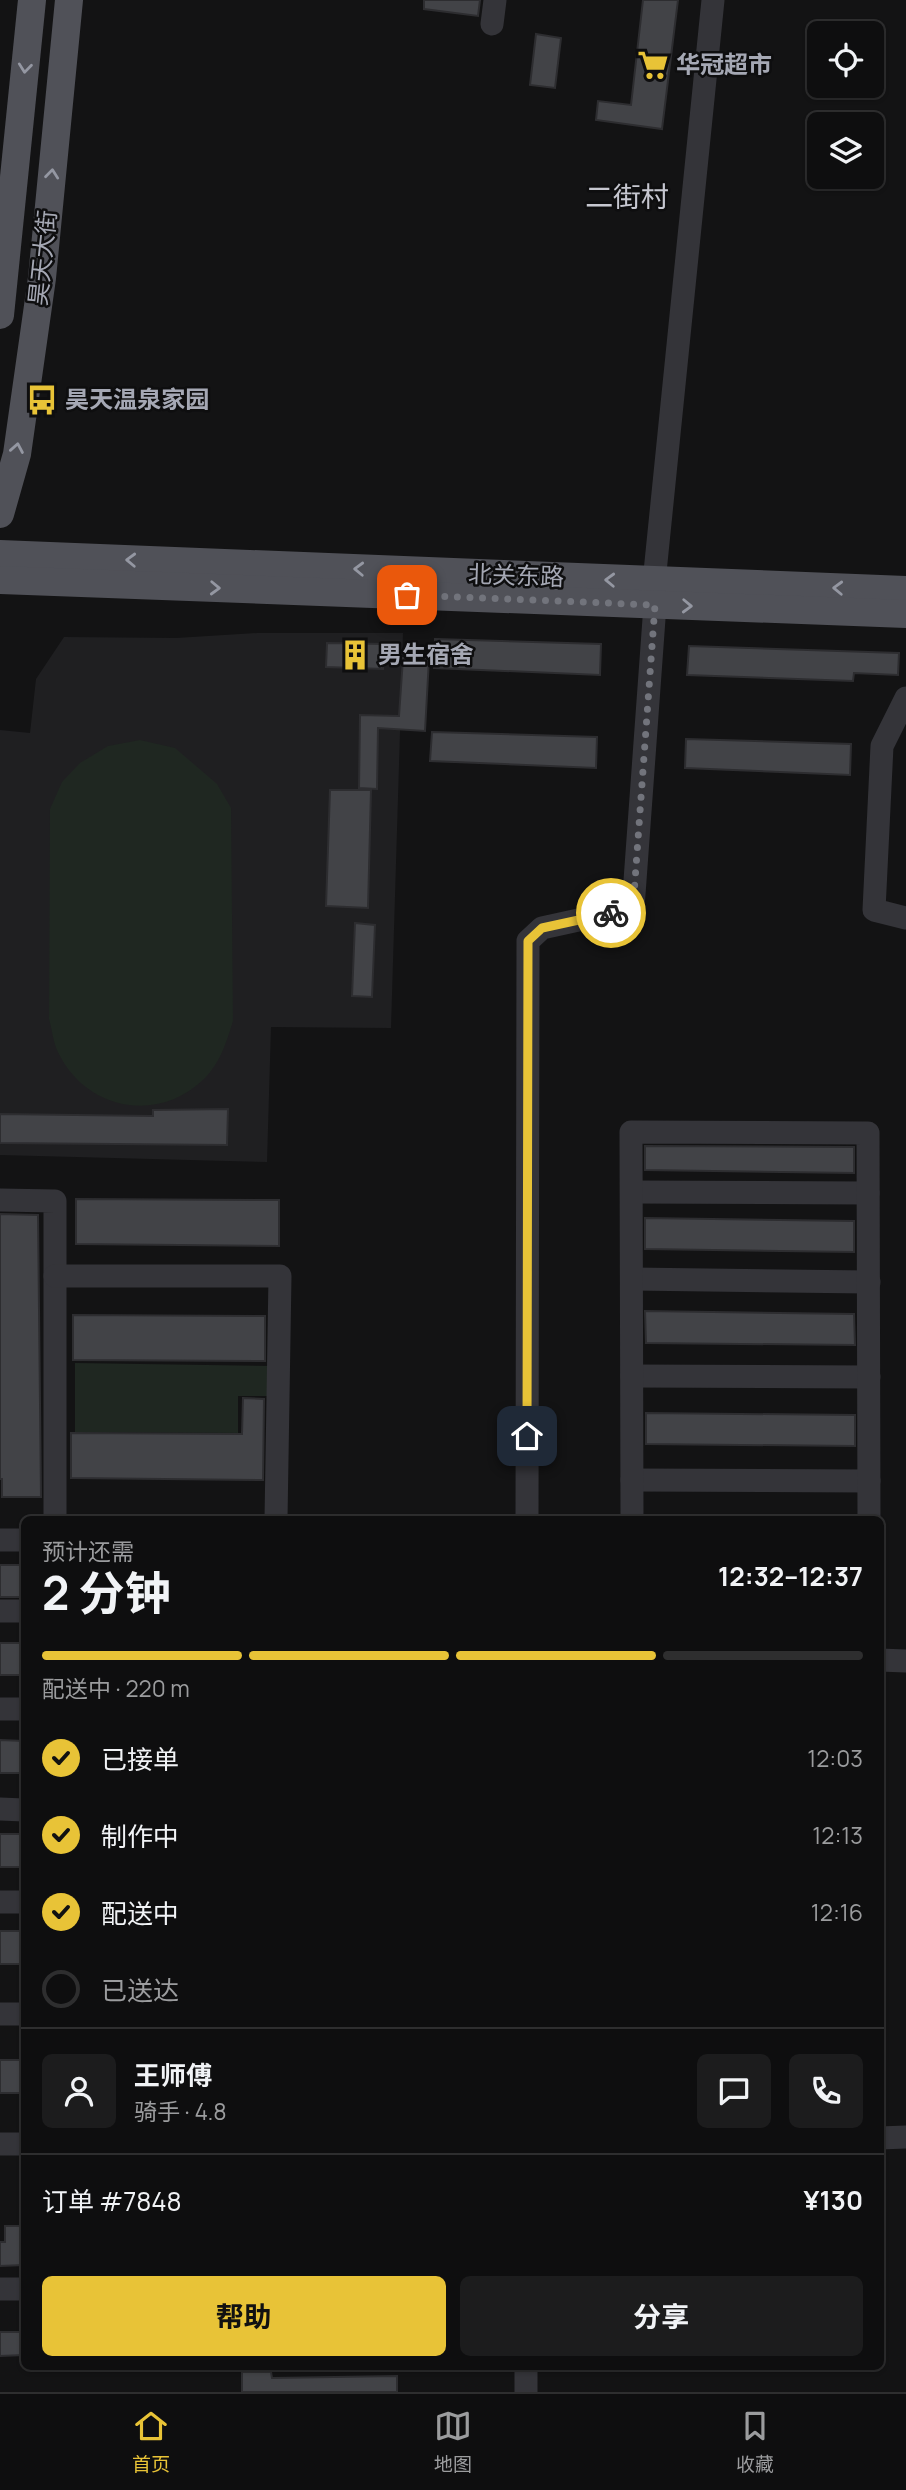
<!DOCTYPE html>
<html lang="zh">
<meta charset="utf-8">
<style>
:root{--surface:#0e0e0f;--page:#1c1c1d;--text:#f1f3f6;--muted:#9b9c9e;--line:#2e2e2f;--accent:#e8c337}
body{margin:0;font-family:Manrope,"Noto Sans SC",sans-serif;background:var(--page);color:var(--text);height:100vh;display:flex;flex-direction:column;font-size:26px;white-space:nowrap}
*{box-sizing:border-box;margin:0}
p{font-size:23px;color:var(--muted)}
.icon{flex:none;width:38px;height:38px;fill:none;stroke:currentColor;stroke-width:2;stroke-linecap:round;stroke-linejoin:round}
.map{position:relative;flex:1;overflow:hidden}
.panel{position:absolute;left:21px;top:1516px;width:863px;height:854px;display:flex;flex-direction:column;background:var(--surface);border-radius:10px;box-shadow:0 2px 5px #0004,0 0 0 2px var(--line)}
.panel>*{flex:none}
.fabs{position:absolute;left:807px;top:21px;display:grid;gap:14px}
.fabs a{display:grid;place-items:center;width:77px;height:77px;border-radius:10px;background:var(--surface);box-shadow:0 2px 5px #0004,0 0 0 2px var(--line);font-size:35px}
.pin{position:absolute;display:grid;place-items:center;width:60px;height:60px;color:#fff;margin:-30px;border-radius:14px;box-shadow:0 4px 10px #0006}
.courier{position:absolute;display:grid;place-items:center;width:70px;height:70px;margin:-35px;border:5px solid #e8c337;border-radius:50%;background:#fff;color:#222;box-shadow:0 2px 9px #0007}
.overview em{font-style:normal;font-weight:700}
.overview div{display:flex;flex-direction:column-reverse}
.overview{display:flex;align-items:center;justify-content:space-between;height:119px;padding:0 21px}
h1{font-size:46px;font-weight:700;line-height:52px}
.bar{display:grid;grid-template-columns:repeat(4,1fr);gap:10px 7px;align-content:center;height:84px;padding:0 21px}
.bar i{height:9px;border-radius:5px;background:var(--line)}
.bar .selected{background:var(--accent)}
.bar p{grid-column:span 4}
.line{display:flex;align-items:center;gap:18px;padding:0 21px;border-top:2px solid var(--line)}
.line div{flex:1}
.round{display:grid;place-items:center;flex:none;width:74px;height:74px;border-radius:10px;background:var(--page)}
ol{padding:0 21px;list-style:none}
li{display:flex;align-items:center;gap:21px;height:77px}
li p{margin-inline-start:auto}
li .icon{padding:7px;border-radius:50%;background:var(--accent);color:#111;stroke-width:4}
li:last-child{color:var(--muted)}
li i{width:38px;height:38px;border:4px solid var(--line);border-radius:50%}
.primary-button{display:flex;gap:14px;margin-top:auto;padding:14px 21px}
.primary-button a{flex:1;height:80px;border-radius:10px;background:var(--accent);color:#111;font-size:28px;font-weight:700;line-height:80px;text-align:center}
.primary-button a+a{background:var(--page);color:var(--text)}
.menu{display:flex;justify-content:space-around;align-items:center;height:98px;border-top:2px solid var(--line);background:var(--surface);font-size:19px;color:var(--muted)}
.menu a{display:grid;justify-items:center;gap:4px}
.menu .selected{color:var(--accent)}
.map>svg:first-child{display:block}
.built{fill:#1f1f21}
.green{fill:#1f2721}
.building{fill:#424347;stroke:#2d2d30;stroke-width:2}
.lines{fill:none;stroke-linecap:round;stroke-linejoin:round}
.minor{stroke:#343439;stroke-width:23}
.major{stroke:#505158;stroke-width:28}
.oneway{stroke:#9497a2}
.done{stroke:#72747c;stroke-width:7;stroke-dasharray:0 12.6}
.route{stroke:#e8c337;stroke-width:9}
.labels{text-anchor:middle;stroke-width:5;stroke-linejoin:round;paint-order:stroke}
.poi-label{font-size:24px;font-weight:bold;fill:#a5a8b4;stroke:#0e0e0f;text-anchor:start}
.street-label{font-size:24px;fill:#a5a8b4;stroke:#0e0e0f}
.quarter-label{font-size:28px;fill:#c6c7d0;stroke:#0e0e0f}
</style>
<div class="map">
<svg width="906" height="2392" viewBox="0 0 906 2392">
<rect width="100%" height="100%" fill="#131314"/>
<path class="built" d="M258,633H403L391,1028L271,1027L267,1162L0,1155V730L30,733L36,679L64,637L176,638Z"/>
<g class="green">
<path d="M140,740L175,748L217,784L231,808L233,1021C227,1041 220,1063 205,1078C158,1125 84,1110 57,1050C53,1041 52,1029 49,1019L50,809L62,782L80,763L108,746Z"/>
<path d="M75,1363L272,1366V1396H238V1433L75,1432Z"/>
</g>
<g class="building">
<path d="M424,0H480L478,16L424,9Z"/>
<path d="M643,0H678L662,129L596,120L598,101L631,105Z"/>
<path d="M536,34L561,38L555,88L530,85Z"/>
<path d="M435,639L601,644L600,675L434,668Z"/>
<path d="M327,643L385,644L383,669L326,667Z"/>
<path d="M689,646L899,653L898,675L854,673L853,681L687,675Z"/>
<path d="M403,658L429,659L425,731L378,728L377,789L359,788L360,715L399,716Z"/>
<path d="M432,732L597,737L596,768L430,761Z"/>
<path d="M686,739L851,744L850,775L685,768Z"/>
<path d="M330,790H371L368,908L326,906Z"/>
<path d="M355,923L375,925L372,997L352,996Z"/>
<path d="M228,1109L227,1145L0,1143V1114L153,1116V1110Z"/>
<path d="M645,1146L854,1147V1173L645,1170Z"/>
<path d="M76,1199L279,1200V1246L76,1244Z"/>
<path d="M0,1214L38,1215L41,1497H2V1479H0Z"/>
<path d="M645,1218L854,1221V1252L645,1249Z"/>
<path d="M645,1311L854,1314L855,1345L646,1343Z"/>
<path d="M73,1315L265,1316V1361L73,1360Z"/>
<path d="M243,1398L264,1399L263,1480L71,1478V1433L242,1434Z"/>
<path d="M646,1413L855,1415V1446L646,1444Z"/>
<rect x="0" y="1565" width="24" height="32"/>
<rect x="0" y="1643" width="24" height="32"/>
<path d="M0,1740L24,1741V1773H0Z"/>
<rect x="0" y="1834" width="24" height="33"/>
<rect x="0" y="1931" width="24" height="33"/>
<rect x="0" y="2060" width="24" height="33"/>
<path d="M5,2226H24V2265L0,2266V2242H5Z"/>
<path d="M0,2332H24V2355L0,2356Z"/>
<path d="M242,2372H271L272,2378L397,2376V2392H242Z"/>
</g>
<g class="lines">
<g class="minor">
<path d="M492,24L495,0"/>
<path d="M654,582L713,0"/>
<path d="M906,698L882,746L874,910L906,918"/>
<path d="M632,1192L868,1193"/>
<path d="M0,1200L55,1201V1519"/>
<path d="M55,1276H280L276,1519"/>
<path d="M632,1279L869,1282"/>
<path d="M632,1376L869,1377"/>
<path d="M632,1480L869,1481"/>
<path d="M527,1519L528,941L542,928L633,908L655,605"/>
<path d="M632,1519L631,1132L868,1133L869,1519"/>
<path d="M0,1540H24"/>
<path d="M0,1611H24"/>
<path d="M880,1660L906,1661"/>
<path d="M0,1709H24"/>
<path d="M0,1809L24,1810"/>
<path d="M0,1902H24"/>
<path d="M0,2014H24"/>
<path d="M880,2138L906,2137"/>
<path d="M0,2144H24"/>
<path d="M0,2289H24"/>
<path d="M526,2366V2392"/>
</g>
<g class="major">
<path d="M0,315L32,0"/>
<path d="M0,514L17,454L42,278L69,0"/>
<path d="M0,554L906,590"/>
<path d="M0,580L906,614"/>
</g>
</g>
<defs><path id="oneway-chevron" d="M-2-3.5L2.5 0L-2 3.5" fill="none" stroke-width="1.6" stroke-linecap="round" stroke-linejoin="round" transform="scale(1.75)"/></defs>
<g class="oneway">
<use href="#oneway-chevron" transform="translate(25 68) rotate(96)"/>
<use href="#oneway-chevron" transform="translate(52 174) rotate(-84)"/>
<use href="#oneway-chevron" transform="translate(17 448) rotate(-80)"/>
<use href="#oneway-chevron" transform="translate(131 560) rotate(-178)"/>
<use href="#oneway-chevron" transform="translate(359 569) rotate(-178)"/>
<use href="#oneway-chevron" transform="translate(610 580) rotate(-178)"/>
<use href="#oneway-chevron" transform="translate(215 588) rotate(2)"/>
<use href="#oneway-chevron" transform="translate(838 588) rotate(-178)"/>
<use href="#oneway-chevron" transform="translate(687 606) rotate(2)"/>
</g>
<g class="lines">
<path class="done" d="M407,595L655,605L633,908L611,913"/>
<path class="route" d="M527,1436L528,941L542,928L611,913"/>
</g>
<defs>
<g id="supermarket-bare" transform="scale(2.415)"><path d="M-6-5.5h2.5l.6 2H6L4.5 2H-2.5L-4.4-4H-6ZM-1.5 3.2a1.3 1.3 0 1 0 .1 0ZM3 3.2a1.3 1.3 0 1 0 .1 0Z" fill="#e8c337" stroke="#0e0e0f" stroke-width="2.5" paint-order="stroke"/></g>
<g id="bus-bare" transform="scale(2.415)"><path d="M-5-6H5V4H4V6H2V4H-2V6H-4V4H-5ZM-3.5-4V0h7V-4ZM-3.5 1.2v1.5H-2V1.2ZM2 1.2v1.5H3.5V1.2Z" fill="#e8c337" stroke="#0e0e0f" stroke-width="2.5" paint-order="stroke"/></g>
<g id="building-bare" transform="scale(2.415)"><path d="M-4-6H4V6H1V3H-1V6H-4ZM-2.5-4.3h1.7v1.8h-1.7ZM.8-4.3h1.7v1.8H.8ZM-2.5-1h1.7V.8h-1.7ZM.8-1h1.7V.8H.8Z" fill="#e8c337" stroke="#0e0e0f" stroke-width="2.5" paint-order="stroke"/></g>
</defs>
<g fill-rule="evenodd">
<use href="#supermarket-bare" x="653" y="65"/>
<use href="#bus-bare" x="42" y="400"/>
<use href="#building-bare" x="355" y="655"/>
</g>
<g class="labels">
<g class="poi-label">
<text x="676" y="73">华冠超市</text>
<text x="65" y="408">昊天温泉家园</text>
<text x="378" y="663">男生宿舍</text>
</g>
<g class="street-label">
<text transform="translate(43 258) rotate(-84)" y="8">昊天大街</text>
<text transform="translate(516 576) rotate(2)" y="8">北关东路</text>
</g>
<g class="quarter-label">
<text x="627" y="207">二街村</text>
</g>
</g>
</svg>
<div class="fabs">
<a><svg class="icon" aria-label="locate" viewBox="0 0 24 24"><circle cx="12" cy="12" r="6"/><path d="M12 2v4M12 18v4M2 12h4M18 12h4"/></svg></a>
<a><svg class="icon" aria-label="layers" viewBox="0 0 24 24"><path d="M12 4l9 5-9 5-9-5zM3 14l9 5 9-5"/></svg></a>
</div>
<div class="pin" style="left:407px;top:595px;background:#ea580c"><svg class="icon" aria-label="bag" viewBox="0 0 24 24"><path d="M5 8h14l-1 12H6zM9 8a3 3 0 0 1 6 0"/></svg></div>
<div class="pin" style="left:527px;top:1436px;background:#1f2937"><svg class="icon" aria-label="home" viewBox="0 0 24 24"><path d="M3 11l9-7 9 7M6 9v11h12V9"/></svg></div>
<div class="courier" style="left:611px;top:913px"><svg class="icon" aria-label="bike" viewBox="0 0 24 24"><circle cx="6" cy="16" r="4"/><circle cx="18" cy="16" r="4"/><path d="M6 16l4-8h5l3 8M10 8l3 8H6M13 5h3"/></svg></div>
<section class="panel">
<div class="overview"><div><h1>2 分钟</h1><p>预计还需</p></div><em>12:32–12:37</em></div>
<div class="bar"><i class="selected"></i><i class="selected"></i><i class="selected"></i><i></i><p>配送中 · 220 m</p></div>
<ol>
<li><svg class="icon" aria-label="check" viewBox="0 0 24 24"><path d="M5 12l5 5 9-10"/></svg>已接单<p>12:03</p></li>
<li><svg class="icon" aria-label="check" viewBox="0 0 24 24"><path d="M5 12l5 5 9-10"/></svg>制作中<p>12:13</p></li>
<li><svg class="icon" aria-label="check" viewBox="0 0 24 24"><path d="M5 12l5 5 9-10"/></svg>配送中<p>12:16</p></li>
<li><i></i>已送达</li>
</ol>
<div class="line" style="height:126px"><a class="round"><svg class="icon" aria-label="person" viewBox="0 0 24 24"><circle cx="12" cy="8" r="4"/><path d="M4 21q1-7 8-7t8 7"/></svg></a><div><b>王师傅</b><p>骑手 · 4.8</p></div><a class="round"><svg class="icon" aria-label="chat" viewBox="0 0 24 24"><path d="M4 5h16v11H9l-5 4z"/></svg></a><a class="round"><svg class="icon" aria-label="phone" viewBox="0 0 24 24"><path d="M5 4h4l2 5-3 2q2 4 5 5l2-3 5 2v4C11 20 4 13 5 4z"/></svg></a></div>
<div class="line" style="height:91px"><div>订单 #7848</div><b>¥130</b></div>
<div class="primary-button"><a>帮助</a><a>分享</a></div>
</section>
</div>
<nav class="menu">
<a class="selected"><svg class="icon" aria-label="home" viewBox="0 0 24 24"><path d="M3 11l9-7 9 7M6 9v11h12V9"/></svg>首页</a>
<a><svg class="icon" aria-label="map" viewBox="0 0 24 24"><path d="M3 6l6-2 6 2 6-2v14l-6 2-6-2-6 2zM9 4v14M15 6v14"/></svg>地图</a>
<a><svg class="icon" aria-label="saved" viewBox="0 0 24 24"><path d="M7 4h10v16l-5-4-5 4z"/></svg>收藏</a>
</nav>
